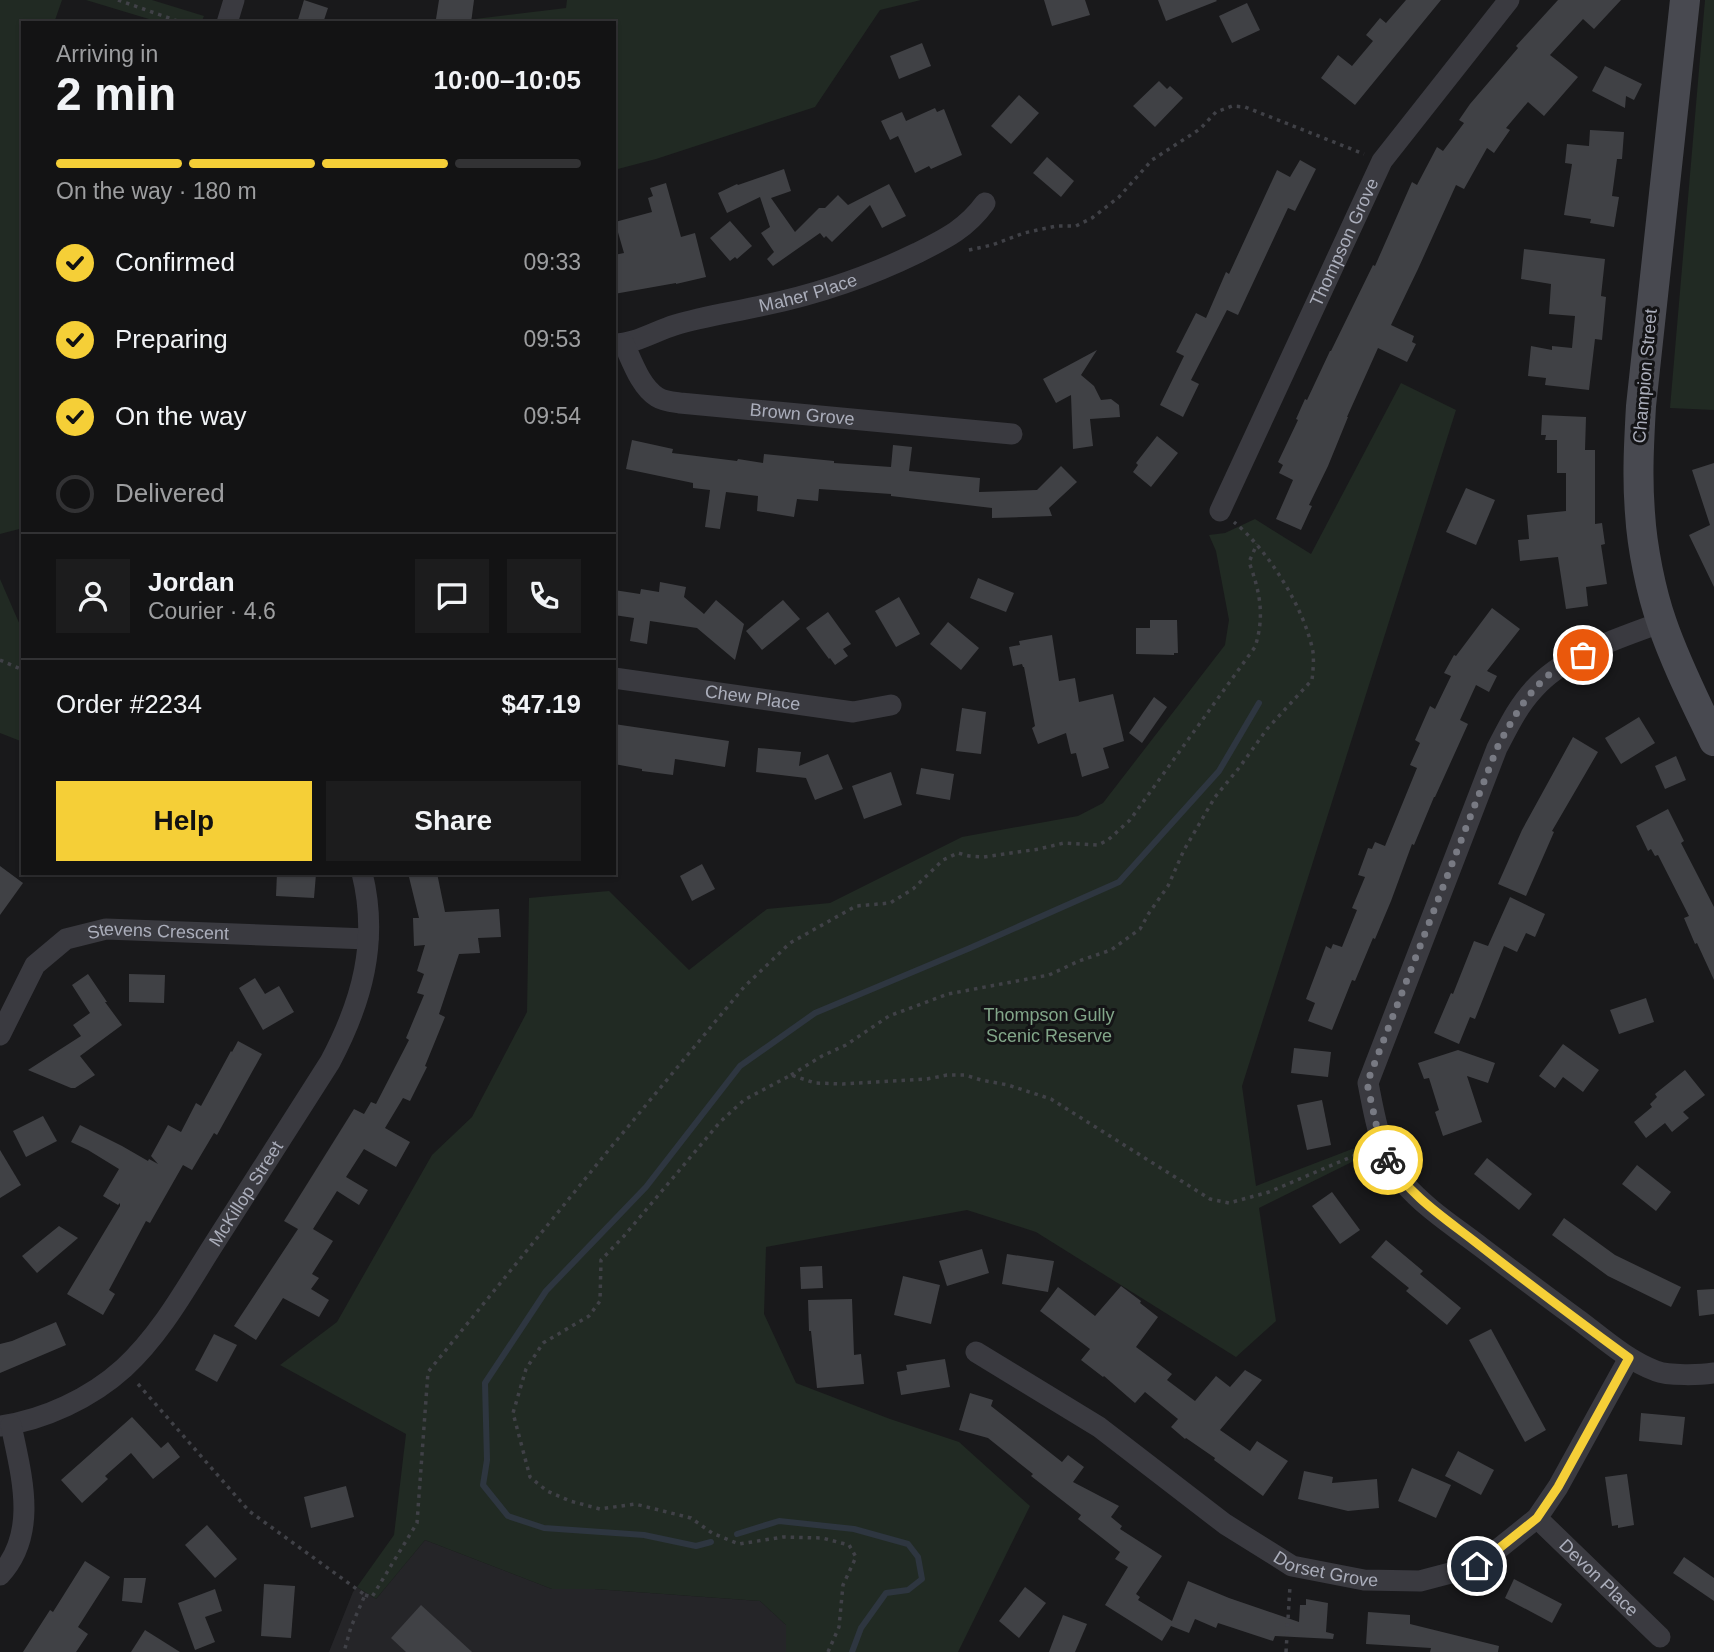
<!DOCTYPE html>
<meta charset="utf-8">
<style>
:root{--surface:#131314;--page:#1c1c1d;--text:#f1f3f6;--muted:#9d9ea0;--line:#323234;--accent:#f5cf37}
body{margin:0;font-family:Helvetica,sans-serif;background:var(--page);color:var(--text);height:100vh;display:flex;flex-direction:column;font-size:26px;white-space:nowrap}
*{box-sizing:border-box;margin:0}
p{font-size:23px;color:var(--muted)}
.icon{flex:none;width:38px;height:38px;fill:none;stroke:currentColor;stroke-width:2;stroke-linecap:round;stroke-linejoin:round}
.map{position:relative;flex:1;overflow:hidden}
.panel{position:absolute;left:21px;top:21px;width:595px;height:854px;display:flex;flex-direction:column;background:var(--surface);border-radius:0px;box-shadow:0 2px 5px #0004,0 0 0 2px var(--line)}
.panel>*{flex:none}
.pin{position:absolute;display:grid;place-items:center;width:60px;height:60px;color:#fff;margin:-30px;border:4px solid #fff;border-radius:50%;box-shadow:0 2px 7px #0007}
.courier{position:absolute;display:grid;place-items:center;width:70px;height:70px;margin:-35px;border:5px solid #f5cf37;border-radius:50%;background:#fff;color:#222;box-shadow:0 2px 9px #0007}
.headline em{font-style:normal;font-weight:700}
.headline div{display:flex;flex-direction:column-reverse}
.headline{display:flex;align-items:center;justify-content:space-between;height:119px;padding:0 35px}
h1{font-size:46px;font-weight:700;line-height:52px}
.bar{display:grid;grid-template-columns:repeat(4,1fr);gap:10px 7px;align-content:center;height:84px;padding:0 35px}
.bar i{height:9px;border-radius:5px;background:var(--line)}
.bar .on{background:var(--accent)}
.bar p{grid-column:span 4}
.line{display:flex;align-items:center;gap:18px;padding:0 35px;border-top:2px solid var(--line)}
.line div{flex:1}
.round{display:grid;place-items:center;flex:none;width:74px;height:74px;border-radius:0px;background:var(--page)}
ol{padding:0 35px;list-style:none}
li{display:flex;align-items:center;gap:21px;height:77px}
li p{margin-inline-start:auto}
li .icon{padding:7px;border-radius:50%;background:var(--accent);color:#111;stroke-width:4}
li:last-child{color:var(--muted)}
li i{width:38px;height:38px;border:4px solid var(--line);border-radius:50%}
.button{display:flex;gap:14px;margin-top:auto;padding:14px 35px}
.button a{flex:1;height:80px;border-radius:0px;background:var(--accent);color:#111;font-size:28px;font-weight:700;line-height:80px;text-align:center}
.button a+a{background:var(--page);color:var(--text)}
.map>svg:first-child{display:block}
.built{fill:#252528}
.green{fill:#212a23}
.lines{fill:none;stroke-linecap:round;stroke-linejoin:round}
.stream{stroke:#2e3640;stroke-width:6}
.building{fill:#404145}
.path{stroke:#404147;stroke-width:3.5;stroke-dasharray:3.5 5;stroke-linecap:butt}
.street{stroke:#3a3a40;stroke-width:21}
.secondary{stroke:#484950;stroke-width:30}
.done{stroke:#787a83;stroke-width:7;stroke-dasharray:0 12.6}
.route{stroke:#f5cf37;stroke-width:9}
.labels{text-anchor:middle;stroke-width:6;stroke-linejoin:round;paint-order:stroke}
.street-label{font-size:18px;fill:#abaebb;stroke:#141416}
.park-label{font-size:18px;fill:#82a689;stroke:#141416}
</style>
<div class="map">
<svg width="1714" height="1652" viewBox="0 0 1714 1652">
<rect width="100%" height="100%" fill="#19191b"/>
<path class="built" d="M425,1540L552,1589H595L760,1601L786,1625V1652H329L353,1592L357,1587L376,1599Z"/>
<g class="green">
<path d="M0,0H62L54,23H23V528L0,534Z"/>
<path d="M86,0H152L204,16L201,23H162Z"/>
<path d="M567,0H921L880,10L815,107L656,159L614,170V23H442L566,8Z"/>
<path d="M1705,0H1714V410L1670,408Z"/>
<path d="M1401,383L1456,410L1242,1086L1256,1186L1360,1146L1364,1156L1259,1208L1276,1321L1236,1357L1036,1232L967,1210L766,1247L764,1314L796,1383L890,1419L959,1442L1030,1506L958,1652H786V1625L760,1601L595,1589H552L425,1540L376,1599L357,1587L394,1535L406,1434L280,1365L337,1322L432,1155L472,1117L527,1012L529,898L609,891L689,970L767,909L830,903L962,837L1078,816L1103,803L1225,645L1229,620L1216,551L1209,535L1225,533L1255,519L1311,554Z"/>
<path d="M0,579L23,632V742L0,733Z"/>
</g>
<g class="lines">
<g class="stream">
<path d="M737,1534L779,1521L854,1529L908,1544L918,1557L922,1579L908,1590L886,1593L861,1628L852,1652"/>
<path d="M711,1542L696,1546L644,1535L544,1528L508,1516L483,1485L487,1460L485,1383L546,1291L646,1187L740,1066L815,1013L970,948L1119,882L1219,771L1259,703"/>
</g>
</g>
<g class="building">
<path d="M304,0L328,8L323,23H297Z"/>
<path d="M439,0H474L471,23H456L436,19Z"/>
<path d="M1044,0H1085L1090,15L1052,26Z"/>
<path d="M1158,0H1216L1217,1L1166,21Z"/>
<path d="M1406,0H1441L1355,105L1321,78L1338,55L1352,66L1373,41L1366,35L1380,18L1386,23Z"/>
<path d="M1558,0H1621L1594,29L1583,19L1550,55L1578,77L1544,116L1528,102L1506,128L1510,130L1494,153L1487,148L1464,189L1456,185L1418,269L1391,325L1414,336L1412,342L1416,344L1407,362L1378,348L1347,417H1348L1328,466L1309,505L1312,506L1301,530L1276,519L1293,480L1279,473L1283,465L1278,462L1298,420L1296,419L1305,399L1307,400L1330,351H1331L1373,265L1375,266L1412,182L1417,185L1437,147L1443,151L1464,123L1459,120L1470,104L1518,48L1516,46Z"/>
<path d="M1247,3L1260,30L1232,43L1219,16Z"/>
<path d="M922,43L931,66L899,79L890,56Z"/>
<path d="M1605,66L1642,84L1634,100L1626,96L1625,108L1592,91Z"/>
<path d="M1159,81L1167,89L1170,86L1183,98L1155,127L1133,106Z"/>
<path d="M1019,95L1039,113L1011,144L991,126Z"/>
<path d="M935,108L937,112L944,109L962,155L931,169L929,166L915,173L898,136L890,140L881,121L902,112L906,121Z"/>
<path d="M1590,130L1624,132L1622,159H1617L1612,196L1619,197L1614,227L1590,223L1591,219L1564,215L1572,164L1565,163L1567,144L1589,146Z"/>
<path d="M1047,157L1074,181L1061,197L1033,173Z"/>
<path d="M1300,160L1316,169L1295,211L1288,208L1238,315L1227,310L1191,380L1199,384L1183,417L1160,405L1184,356L1176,352L1196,313L1206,318L1226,272L1229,274L1277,170L1290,177Z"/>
<path d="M784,169L791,191L771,198L795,232L819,208H825L838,195L848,205L889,184L906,216L882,228L870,205L832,242L826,236L824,238L820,233L773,266L767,259L774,252L761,233L770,227L760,197L727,213L718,193L737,184L738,185Z"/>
<path d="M666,183L681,237L695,233L706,277L676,284V283L614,294V255L624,253L615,222L652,212L648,198L653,196L650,188Z"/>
<path d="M730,221L752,246L737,259L735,257L730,261L710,238Z"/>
<path d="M1524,249L1605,259L1601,296L1606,297L1602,340L1595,339L1589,390L1545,385L1546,378L1528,376L1531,346L1552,350V346L1572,348L1575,316L1549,314L1551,284L1521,279Z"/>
<path d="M1097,350L1081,375L1094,386L1101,400L1111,399L1119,405L1120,417L1090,419L1093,446L1073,449L1071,395L1056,403L1043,379Z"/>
<path d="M1542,415L1586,417L1585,450H1595V524L1602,523L1605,544L1601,545L1607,584L1586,587L1588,606L1566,609L1558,557L1520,561L1518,540L1529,539L1527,515L1566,511V473H1557V440H1545L1546,435H1541Z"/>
<path d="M1157,436L1178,453L1151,487L1133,472L1138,465L1136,463Z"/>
<path d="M632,440L673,449L672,453L737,461L738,459L763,463L764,454L834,461V463L891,467L893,445L912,447L909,471L980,478L979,492L1037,490L1061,466L1077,482L1049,508L1052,516L992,518V508L891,496V494L819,489L818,501L797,499L794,517L757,511L758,496L726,492L720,529L705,527L710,490L693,488V483L626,469Z"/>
<path d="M1714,463V587L1689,535L1710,525L1692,470Z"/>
<path d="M1466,488L1495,500L1476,545L1446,532Z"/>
<path d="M978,578L1014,593L1006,612L970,598Z"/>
<path d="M660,582L686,587L684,597L704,614L716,600L744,624L735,660L697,628L650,621L647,644L630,641L634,618L614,615V590L640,594L641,589L659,592Z"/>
<path d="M899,597L920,634L896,647L875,611Z"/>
<path d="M783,600L800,619L762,650L746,631Z"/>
<path d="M1492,608L1520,629L1487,671L1497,676L1489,692L1476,685L1460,720L1468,724L1435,797H1434L1414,845L1412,844L1391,901L1375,939L1373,938L1355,981L1352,980L1332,1030L1308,1021L1315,1003L1306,999L1320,962L1326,946L1331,949L1333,944L1342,947L1357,910L1352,908L1365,877L1358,875L1368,848L1372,849L1375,842L1385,846L1417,768L1410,765L1420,743L1415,740L1430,706L1435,709L1451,676L1444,673L1454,655L1456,656Z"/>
<path d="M828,612L851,644L843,649L848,656L835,665L830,658L829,659L806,628Z"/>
<path d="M1150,620H1177L1178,653H1174V655L1136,654V628H1150Z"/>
<path d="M948,622L979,648L961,670L930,644Z"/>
<path d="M1052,635L1059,681L1075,678L1079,702L1113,694L1124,741L1103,748L1109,768L1082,777L1076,753L1071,754L1066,733L1038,744L1032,728L1035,726L1024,667H1023L1022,664L1013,666L1009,647L1020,645L1019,641Z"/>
<path d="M1154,697L1167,707L1142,743L1129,733Z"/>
<path d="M962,708L986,712L981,754L956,751Z"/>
<path d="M1639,717L1655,743L1621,764L1605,738Z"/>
<path d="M614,724L729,741L725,767L675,759L673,775L642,771V769L614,764Z"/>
<path d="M1573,737L1598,752L1552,831L1554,832L1526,896L1498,884L1522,830Z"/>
<path d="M758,748L801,752L799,766L828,754L843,789L815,800L806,778L756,772Z"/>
<path d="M1676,756L1686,780L1665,789L1655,766Z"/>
<path d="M921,768L954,774L950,800L916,794Z"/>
<path d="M891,772L902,805L864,819L852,786Z"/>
<path d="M1668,809L1684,841L1681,843L1714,907V980L1697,943L1695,944L1684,918L1689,916L1658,855L1655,856L1651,849L1648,851L1636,826Z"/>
<path d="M702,864L715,889L692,901L680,876Z"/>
<path d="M0,866L23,883L0,915Z"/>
<path d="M277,873L316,874L314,898L276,896Z"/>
<path d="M408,873H437L445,912L499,909L501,937L478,938L480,953L459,954L439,1014L445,1017L425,1066L427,1067L410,1101L403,1098L385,1128L410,1142L396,1167L364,1149L346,1177L368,1190L359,1205L337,1191L313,1229L333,1241L312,1274L319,1278L311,1289L329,1300L319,1317L283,1298L256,1340L234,1326L298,1229L284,1221L354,1109L364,1114L371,1102L376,1104L409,1040L406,1038L424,995L417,993L424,974L417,971L425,945L414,946L413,918H419Z"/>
<path d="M1510,897L1545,914L1535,937L1526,933L1517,952L1504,946L1475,1019L1470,1017L1459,1044L1434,1033L1451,993L1453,994L1474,941L1488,946Z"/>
<path d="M88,974L107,1002H105L122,1025L80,1056L95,1075L75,1088H71L28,1070L81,1036L73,1025L90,1013L72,985Z"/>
<path d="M129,974L165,975L164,1003L129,1002Z"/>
<path d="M255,978L265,994L279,986L294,1012L263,1030L239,988Z"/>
<path d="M1646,998L1654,1022L1619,1034L1610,1010Z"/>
<path d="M238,1041L262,1054L217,1135L214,1133L192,1170L183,1165L150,1223L146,1221L109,1290L115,1294L103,1315L67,1294L120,1206V1203L118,1205L103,1196L119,1169L88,1150L71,1142L80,1125L122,1146L148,1161L149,1159L158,1164L151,1156L168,1125L181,1132L196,1103L201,1106L231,1051L232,1052Z"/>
<path d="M1563,1044L1599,1070L1583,1092L1563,1077L1555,1088L1539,1076Z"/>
<path d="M1294,1048L1331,1052L1328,1077L1291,1073Z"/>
<path d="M1458,1050L1495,1063L1488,1083L1467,1076L1482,1122L1443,1136L1435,1112L1439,1110L1429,1078L1424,1079L1418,1063Z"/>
<path d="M1685,1070L1705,1095L1683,1112L1689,1118L1672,1132L1665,1123L1646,1138L1634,1122L1652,1107L1650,1104L1657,1097L1655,1094Z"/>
<path d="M1322,1100L1331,1145L1307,1150L1297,1105Z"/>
<path d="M43,1116L57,1141L26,1157L13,1131Z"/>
<path d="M0,1150L21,1185L0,1198Z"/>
<path d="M1487,1158L1532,1194L1519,1210L1474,1174Z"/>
<path d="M1637,1165L1671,1192L1656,1211L1622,1184Z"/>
<path d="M1332,1192L1360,1230L1340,1244L1312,1206Z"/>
<path d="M1564,1218L1615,1255L1681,1287L1671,1307L1608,1276L1552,1235Z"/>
<path d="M59,1226L78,1238L37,1273L22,1256Z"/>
<path d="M1386,1240L1423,1271L1420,1274L1461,1308L1447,1325L1406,1291L1409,1288L1371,1257Z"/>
<path d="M982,1249L989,1273L947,1286L939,1261Z"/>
<path d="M1007,1254L1054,1261L1048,1292L1002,1284Z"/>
<path d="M822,1266L823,1288L801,1289L800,1267Z"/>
<path d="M903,1276L940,1285L931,1324L894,1315Z"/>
<path d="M1121,1286L1141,1301L1140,1303L1158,1317L1136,1347L1172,1374L1167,1380L1195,1401L1216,1376L1230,1387L1245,1370L1262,1380L1220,1430L1250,1451L1257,1441L1288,1461L1263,1496L1214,1460L1215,1458L1186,1438L1185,1439L1171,1427L1178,1419L1145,1392L1135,1403L1104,1376L1103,1377L1081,1360L1090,1349L1040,1311L1058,1287L1095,1316Z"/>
<path d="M1714,1289V1314L1699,1316L1697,1290Z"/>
<path d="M852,1299L854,1355L861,1354L864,1384L817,1388L811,1331H809L808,1300Z"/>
<path d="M56,1322L66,1345L0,1373V1344L12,1341Z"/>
<path d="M1491,1329L1546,1430L1525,1442L1469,1340Z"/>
<path d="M214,1334L237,1345L217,1382L195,1370Z"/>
<path d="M945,1359L950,1387L901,1395L897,1372L907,1370L906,1365Z"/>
<path d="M970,1393L993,1400L991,1406L1062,1462L1068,1455L1084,1467L1073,1482L1119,1506L1111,1517L1122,1526L1120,1529L1162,1556L1136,1594L1140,1597L1138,1600L1172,1621L1188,1581L1229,1598L1299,1622L1300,1605H1306V1599L1328,1603L1326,1632L1334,1634L1333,1639L1275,1636L1273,1641L1218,1623L1216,1628L1195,1619L1189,1633L1171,1626L1162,1641L1105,1605L1128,1567L1115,1559L1120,1552L1078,1519L1081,1515L1031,1476L1033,1474L988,1438L959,1430Z"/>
<path d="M1641,1413L1685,1417L1682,1445L1639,1441Z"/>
<path d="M132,1417L161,1448L168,1442L180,1457L153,1479L131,1453L105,1476L108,1479L82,1503L61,1480Z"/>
<path d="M1458,1451L1494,1470L1481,1495L1445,1476Z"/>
<path d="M1412,1468L1451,1485L1436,1518L1398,1501Z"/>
<path d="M1304,1471L1333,1477L1332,1483L1377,1479L1379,1508L1348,1511L1298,1499Z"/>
<path d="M1627,1474L1634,1525L1618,1528V1525L1612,1526L1605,1477Z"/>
<path d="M346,1486L354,1517L311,1528L304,1497Z"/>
<path d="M207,1525L237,1559L215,1578L185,1545Z"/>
<path d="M1684,1557L1714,1578V1601L1673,1573Z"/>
<path d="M85,1561L110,1577L78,1627L88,1634L76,1652H23L50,1610L53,1612Z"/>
<path d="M124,1578H146L142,1603L122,1601Z"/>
<path d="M1514,1579L1562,1604L1552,1623L1505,1598Z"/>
<path d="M264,1584L295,1586L291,1638L261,1636Z"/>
<path d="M1025,1587L1046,1603L1019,1638L999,1621Z"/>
<path d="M215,1589L222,1611L205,1617L215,1642L195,1650L178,1603Z"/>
<path d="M421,1605L472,1652H406L391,1638Z"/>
<path d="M1368,1612L1410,1615V1624L1499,1646L1498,1652H1430L1431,1648L1366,1644Z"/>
<path d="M1063,1615L1087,1624L1075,1652H1049Z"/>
<path d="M145,1630L180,1652H131Z"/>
</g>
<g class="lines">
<g class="path">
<path d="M118,0L183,23"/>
<path d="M969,250L992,245L1024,233L1056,226H1076L1092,218L1119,197L1152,160L1200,129L1216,112L1232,106L1245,107L1364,154"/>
<path d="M0,660L23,670"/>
<path d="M791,1075L822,1056L846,1045L889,1016L948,994L1049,975L1079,961L1111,950L1140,929L1149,913L1168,886L1184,850L1215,797L1239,768L1267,729L1312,680C1313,671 1314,661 1313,652C1305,609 1268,550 1234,522"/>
<path d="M138,1384L249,1511L365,1595L351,1627L344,1652"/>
<path d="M365,1595L372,1597L417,1523L428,1372L607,1152L744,987L790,943L856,906L890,903L913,889L943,860L958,853L969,856L984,857L1039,849L1064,843L1098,845L1108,840L1130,820L1255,647C1265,616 1260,592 1249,562L1257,544"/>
<path d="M828,1652L839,1627L843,1585L856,1557L849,1545L822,1538L783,1537L739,1544L712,1533L691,1518L635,1504L600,1509L570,1501L547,1491L530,1477L513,1413L526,1369L543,1343L589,1316L600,1301L601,1260L624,1236L720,1122L744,1100L791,1075L815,1083L843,1084L927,1079L947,1075H965L981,1080L1008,1085L1051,1099L1210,1199L1229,1203L1269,1192L1365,1151"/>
<path d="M1286,1652L1290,1586"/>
</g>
<g class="street">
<path d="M227,23L234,0"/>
<path id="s1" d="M614,344C635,344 655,331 675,325C705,316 735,312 765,305C817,294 868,277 917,253C945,239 966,229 985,203"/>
<path id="s2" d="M624,344C632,361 640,386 657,397C663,401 673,402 680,403L1012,434"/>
<path id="s3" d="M1220,511L1382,161L1509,0"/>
<path d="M1662,622C1620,638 1565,654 1534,689C1518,706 1508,727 1497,748L1368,1083C1375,1118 1380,1154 1403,1182C1425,1208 1455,1227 1481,1247C1514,1272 1547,1297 1580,1321C1604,1339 1627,1360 1656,1371C1668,1376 1701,1375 1714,1373"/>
<path id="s4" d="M614,678L853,712L891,705"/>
<path id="s5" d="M0,1035L35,965L66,939L106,929L368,939"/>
<path id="s6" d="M976,1352L1099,1427L1225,1524L1292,1566L1364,1580L1420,1581L1477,1566L1537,1518L1558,1487L1629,1358"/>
<path id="s7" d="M0,1426C44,1420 91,1398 124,1368C161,1334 186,1288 212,1247C252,1185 291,1123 330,1062C362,1002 379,941 362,873"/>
<path id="s8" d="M1537,1518L1660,1637"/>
<path d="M0,1575C39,1533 21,1474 11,1425"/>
</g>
<path class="secondary" d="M1685,0L1641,406C1639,442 1637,477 1640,513C1642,547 1651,592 1662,623C1676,664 1696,703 1714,741"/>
</g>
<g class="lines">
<path class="done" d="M1388,1160L1377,1128L1367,1083L1497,748C1513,718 1529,688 1558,668C1565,663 1574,659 1583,655"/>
<path class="route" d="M1388,1160C1409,1195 1443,1217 1474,1241C1525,1281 1577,1320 1629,1358L1558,1487L1537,1518L1477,1566"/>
</g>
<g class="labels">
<g class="street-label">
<text dy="6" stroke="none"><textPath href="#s3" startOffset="296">Thompson Grove</textPath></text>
<text dy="6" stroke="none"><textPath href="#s1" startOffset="201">Maher Place</textPath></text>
<text transform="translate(1645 376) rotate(-85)" y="6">Champion Street</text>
<text dy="6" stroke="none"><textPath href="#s2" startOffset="210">Brown Grove</textPath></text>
<text dy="6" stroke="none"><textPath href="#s4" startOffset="140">Chew Place</textPath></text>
<text dy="6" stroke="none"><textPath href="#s5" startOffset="212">Stevens Crescent</textPath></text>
<text dy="6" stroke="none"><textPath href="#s7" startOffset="352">McKillop Street</textPath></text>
<text dy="6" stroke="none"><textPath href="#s6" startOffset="416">Dorset Grove</textPath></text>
<text dy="6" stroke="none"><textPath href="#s8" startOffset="86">Devon Place</textPath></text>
</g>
<g class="park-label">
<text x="1049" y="1021">Thompson Gully<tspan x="1049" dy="21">Scenic Reserve</tspan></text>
</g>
</g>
</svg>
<div class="pin" style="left:1583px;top:655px;background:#ea580c"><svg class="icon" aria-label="bag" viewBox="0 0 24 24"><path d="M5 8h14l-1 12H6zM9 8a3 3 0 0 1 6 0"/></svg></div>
<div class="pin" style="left:1477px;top:1566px;background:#1f2937"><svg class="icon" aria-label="home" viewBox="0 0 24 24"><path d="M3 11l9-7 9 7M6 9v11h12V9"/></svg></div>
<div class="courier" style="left:1388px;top:1160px"><svg class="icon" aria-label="bike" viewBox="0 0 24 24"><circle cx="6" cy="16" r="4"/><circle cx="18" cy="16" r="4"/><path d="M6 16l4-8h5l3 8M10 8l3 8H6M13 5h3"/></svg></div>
<section class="panel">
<div class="headline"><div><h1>2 min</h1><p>Arriving in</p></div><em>10:00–10:05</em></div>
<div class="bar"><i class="on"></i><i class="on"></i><i class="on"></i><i></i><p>On the way · 180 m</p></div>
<ol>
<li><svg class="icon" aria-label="check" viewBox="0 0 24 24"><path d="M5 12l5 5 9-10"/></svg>Confirmed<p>09:33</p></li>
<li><svg class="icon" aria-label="check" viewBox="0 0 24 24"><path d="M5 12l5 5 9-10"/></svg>Preparing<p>09:53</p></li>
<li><svg class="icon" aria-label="check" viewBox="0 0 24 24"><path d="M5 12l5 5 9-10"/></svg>On the way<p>09:54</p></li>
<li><i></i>Delivered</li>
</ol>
<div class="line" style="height:126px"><a class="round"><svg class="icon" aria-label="person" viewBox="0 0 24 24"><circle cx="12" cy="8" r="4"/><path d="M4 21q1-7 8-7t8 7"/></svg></a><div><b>Jordan</b><p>Courier · 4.6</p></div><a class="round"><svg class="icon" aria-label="chat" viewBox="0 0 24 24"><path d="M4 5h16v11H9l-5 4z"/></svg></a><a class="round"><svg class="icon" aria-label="phone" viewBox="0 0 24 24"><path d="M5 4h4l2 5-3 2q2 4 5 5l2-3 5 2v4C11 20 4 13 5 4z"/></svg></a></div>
<div class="line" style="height:91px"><div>Order #2234</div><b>$47.19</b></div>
<div class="button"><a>Help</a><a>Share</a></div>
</section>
</div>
